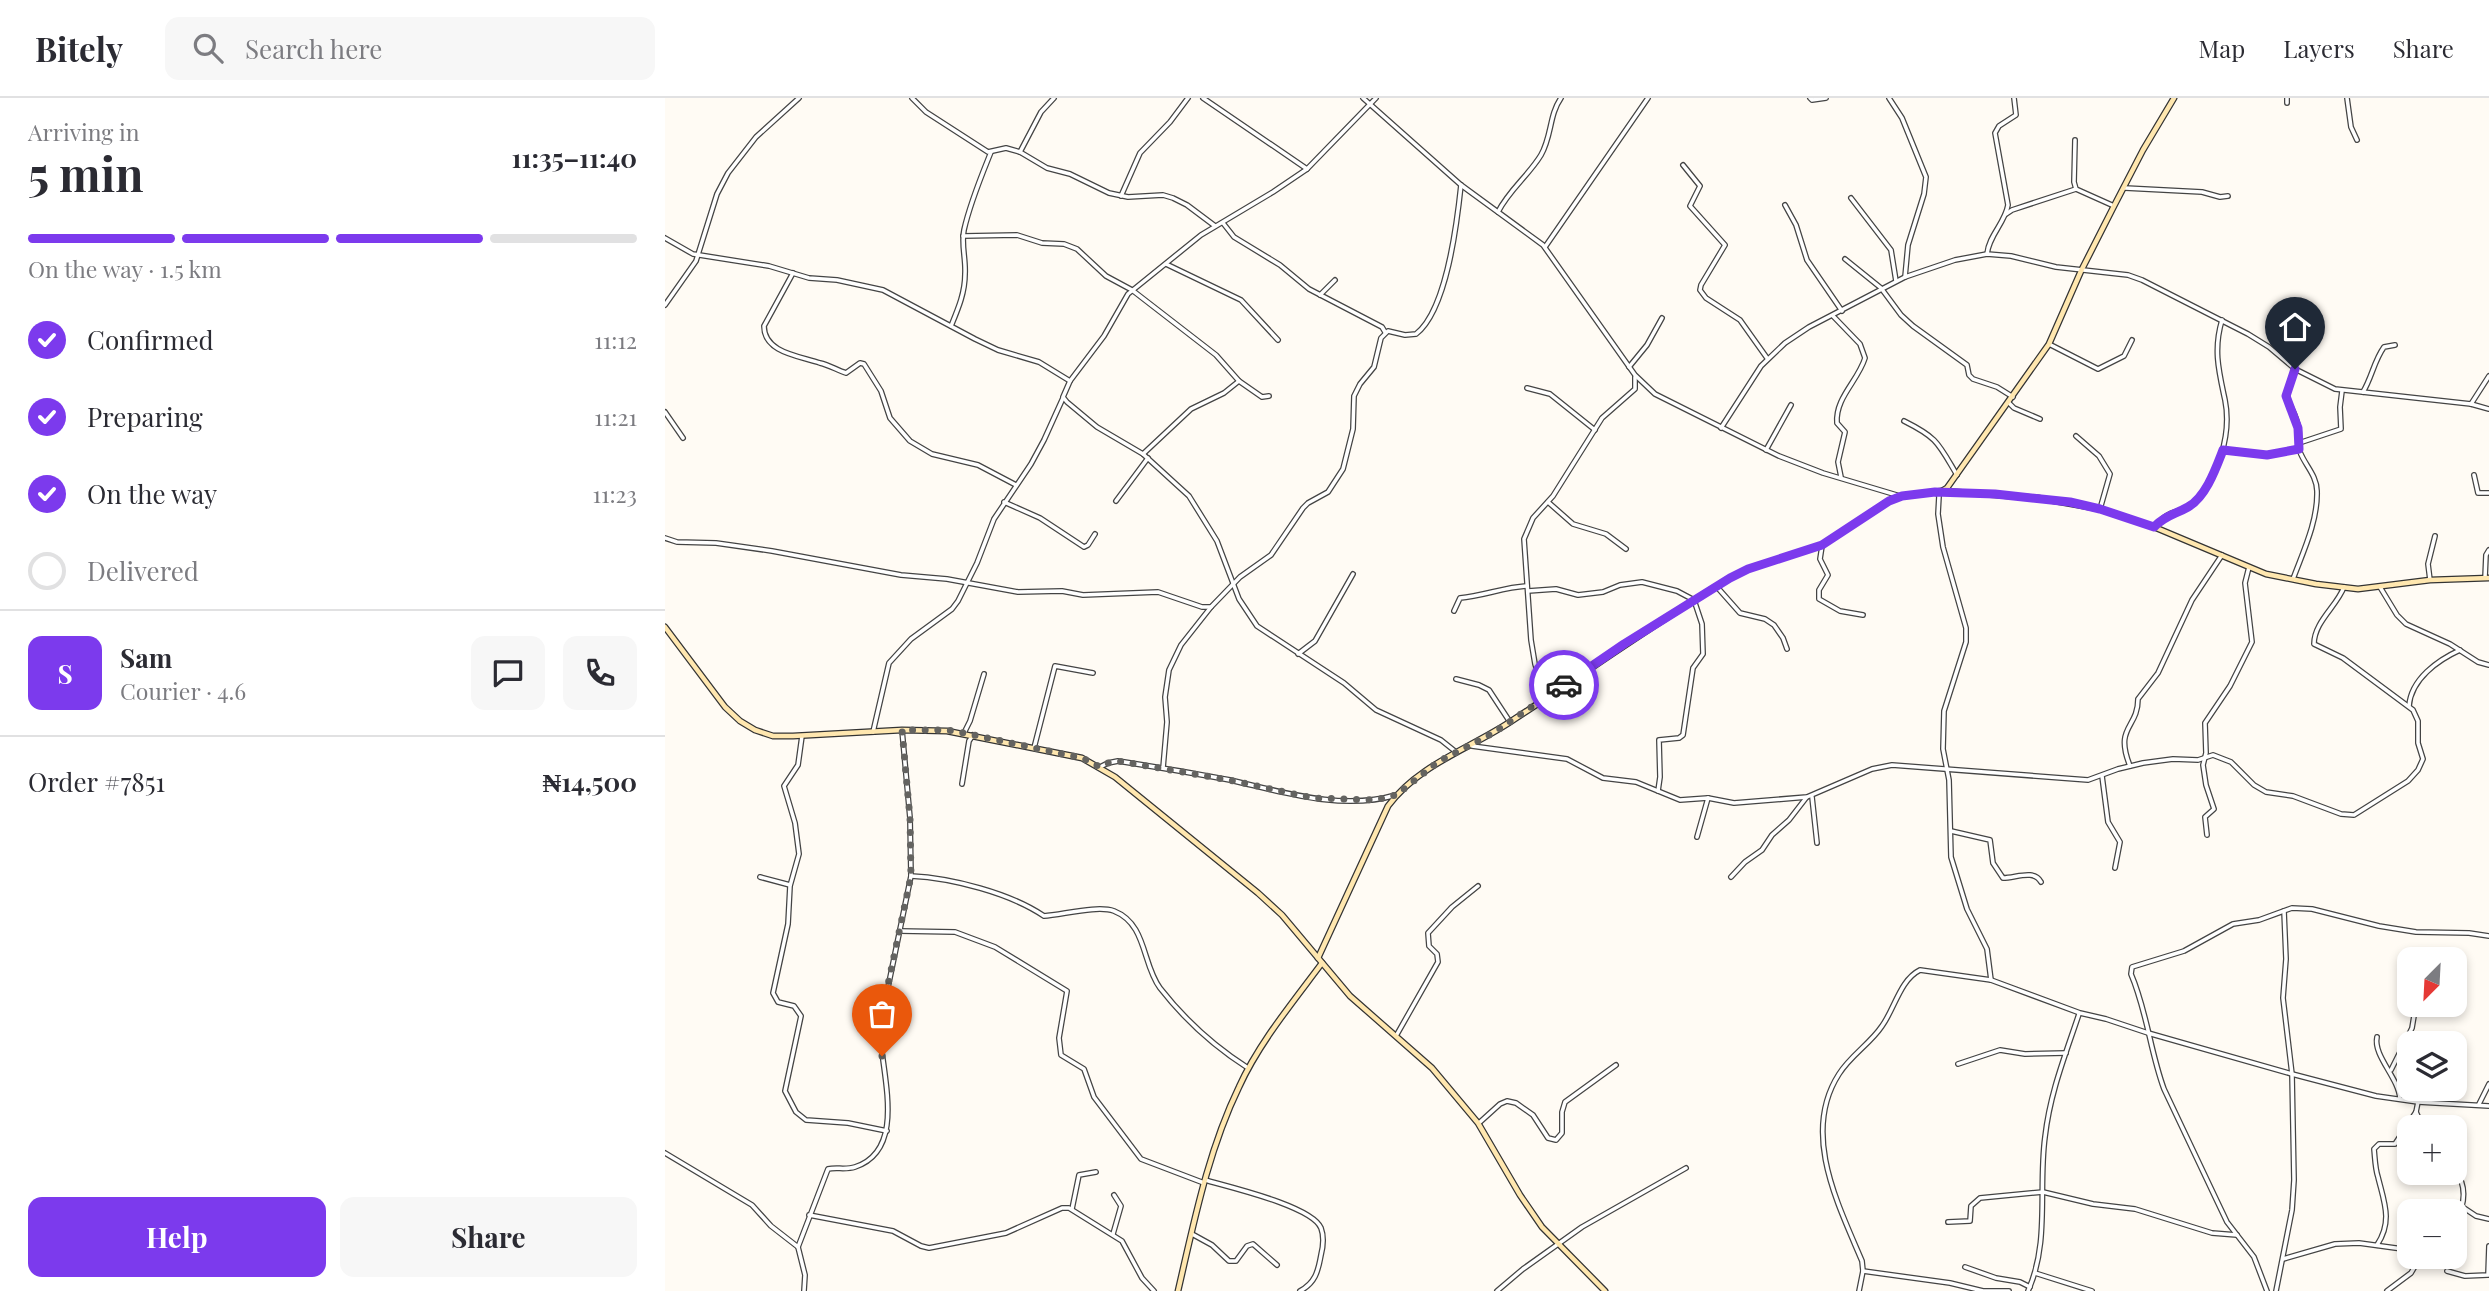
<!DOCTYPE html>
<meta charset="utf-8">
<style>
:root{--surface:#fff;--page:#f7f7f7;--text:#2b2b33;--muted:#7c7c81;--line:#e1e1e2;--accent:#7c3aed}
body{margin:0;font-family:"Playfair Display",serif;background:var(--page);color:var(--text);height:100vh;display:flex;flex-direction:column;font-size:26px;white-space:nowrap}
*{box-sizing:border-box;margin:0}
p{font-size:23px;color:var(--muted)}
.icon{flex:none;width:38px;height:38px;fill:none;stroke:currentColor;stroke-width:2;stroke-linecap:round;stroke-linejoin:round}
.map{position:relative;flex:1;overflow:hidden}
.details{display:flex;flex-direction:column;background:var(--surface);width:665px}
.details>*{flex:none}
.needle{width:46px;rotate:204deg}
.buttons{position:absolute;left:1732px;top:849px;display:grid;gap:14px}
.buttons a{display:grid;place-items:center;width:70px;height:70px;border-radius:14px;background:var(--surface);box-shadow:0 4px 10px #0003;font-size:35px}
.pin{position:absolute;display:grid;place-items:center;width:60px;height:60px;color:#fff;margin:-72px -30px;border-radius:50% 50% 50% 0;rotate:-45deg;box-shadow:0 0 7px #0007}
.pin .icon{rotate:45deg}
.courier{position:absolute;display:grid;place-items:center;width:70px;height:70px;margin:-35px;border:5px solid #7c3aed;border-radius:50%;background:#fff;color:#222;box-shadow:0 2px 9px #0007}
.overview em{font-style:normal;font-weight:700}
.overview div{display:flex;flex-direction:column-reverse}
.overview{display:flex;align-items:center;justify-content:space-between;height:119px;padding:0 28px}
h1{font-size:46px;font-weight:700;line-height:52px}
.bar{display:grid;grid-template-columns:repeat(4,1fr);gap:10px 7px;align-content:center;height:84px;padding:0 28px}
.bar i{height:9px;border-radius:5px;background:var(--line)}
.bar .on{background:var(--accent)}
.bar p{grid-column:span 4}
.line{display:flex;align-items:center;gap:18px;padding:0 28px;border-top:2px solid var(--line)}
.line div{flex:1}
.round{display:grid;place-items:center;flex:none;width:74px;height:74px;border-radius:14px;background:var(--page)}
ol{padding:0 28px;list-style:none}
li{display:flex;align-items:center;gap:21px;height:77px}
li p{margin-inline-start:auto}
li .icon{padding:7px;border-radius:50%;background:var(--accent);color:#fff;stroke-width:4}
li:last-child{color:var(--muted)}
li i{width:38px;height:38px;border:4px solid var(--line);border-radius:50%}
.primary-button{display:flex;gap:14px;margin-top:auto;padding:14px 28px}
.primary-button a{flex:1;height:80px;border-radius:14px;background:var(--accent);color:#fff;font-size:28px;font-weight:700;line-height:80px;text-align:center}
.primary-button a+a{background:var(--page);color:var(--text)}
header{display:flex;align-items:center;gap:42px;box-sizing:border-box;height:98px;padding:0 35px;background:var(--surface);border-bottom:2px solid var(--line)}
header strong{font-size:33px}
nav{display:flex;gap:38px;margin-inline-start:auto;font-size:24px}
.search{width:490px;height:63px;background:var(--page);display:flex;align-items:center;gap:18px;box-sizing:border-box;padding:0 24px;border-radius:14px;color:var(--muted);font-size:26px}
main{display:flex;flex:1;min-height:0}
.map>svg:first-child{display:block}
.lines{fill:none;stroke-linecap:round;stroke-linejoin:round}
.street-casing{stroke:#444;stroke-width:6}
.secondary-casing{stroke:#333;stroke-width:7}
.street{stroke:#fff;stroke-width:3.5}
.secondary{stroke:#ffe7af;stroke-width:4.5}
.done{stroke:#646360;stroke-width:7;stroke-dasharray:0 12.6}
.route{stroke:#7c3aed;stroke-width:9}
</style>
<header>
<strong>Bitely</strong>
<div class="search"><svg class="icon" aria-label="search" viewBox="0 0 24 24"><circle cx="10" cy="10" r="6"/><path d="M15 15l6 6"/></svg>Search here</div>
<nav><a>Map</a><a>Layers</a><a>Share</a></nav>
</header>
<main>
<section class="details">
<div class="overview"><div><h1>5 min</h1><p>Arriving in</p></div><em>11:35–11:40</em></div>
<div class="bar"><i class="on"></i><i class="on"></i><i class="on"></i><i></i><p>On the way · 1.5 km</p></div>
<ol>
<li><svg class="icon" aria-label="check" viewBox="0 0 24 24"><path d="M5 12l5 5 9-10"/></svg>Confirmed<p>11:12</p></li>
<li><svg class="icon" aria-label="check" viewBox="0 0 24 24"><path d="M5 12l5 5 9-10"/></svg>Preparing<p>11:21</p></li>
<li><svg class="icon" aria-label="check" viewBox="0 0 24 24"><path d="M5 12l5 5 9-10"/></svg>On the way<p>11:23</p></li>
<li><i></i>Delivered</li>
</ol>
<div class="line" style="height:126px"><b class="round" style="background:var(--accent);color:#fff">S</b><div><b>Sam</b><p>Courier · 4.6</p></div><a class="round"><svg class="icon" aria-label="chat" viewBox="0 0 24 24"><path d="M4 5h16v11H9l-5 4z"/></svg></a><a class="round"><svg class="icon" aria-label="phone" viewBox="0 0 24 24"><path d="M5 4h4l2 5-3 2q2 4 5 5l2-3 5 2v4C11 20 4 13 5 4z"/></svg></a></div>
<div class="line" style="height:91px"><div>Order #7851</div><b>₦14,500</b></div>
<div class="primary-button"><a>Help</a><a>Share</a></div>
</section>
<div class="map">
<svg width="1824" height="1193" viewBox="0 0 1824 1193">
<rect width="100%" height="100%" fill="#fffbf4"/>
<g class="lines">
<g class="street-casing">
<g id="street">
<path d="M247,0L261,14L323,54L341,50L355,54L382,70L405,76L444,95L463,99L498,97L508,100L522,107L550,128"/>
<path d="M538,0L642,71"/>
<path d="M698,0L796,87L878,147L970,277L990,296L1114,358L1158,375L1235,398"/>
<path d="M1145,0L1147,2L1161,0"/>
<path d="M1224,0L1237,20L1261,79L1259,96L1243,147L1240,179"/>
<path d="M1622,0V5"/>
<path d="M1682,0L1686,29L1692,42"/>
<path d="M1410,42L1409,84L1411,91L1449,108"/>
<path d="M355,54L376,14L389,0"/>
<path d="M1018,67L1035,88L1025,108L1060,147L1036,187L1035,192L1041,200L1075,222L1102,260"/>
<path d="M1460,90L1537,94L1555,99L1563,98"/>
<path d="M456,98L475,55L505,24L523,0"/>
<path d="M1186,100L1226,152L1231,183"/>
<path d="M1120,107L1131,127L1142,162L1177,213"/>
<path d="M833,114C844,92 864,77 876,57C887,38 884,17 896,0"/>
<path d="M1341,116L1347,112L1411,91"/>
<path d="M558,125L569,139L615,167L644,191L717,229L720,234"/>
<path d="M298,138L352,137L377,145L399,146L412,151L441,178L467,192L551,257L574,283"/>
<path d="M0,140L28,156L104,168L144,180L172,182L218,192L310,241L333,252L374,264L405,283L398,299L402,304L432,329L478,356L524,398L552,443L574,501L592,528L679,585L711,612L776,642L791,654"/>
<path d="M880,149L983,0"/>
<path d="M1322,156C1324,137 1340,125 1343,107L1330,35L1334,28L1351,17L1349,0"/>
<path d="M1180,161L1216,190L1236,217L1248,228L1302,267L1304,277L1308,281L1332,289L1348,299"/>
<path d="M501,166L576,202L613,242"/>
<path d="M128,175L99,228C99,255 135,258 155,265C164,267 172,272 181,275L195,265L199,266L216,293L225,320L245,343L267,356L313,367L351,387"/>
<path d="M655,197L670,182"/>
<path d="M0,207L31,163L52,96L63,75L91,39L134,0"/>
<path d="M1168,218L1195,246L1200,260C1193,283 1170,300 1172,325L1180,334L1173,364L1176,379"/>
<path d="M286,228C293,211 300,195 300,176C301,161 296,146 299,132C305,105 316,79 326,54"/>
<path d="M1384,246L1433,271L1459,258L1467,242"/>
<path d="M964,269L982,247L997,220"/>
<path d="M405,283L439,238L463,196L536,137L608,94L642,71L711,0"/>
<path d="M862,290L885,296L930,332"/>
<path d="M1698,294C1707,279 1709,263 1719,249L1730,247"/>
<path d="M1343,304L1349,310L1375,321"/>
<path d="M1806,306L1824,278"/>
<path d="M0,314L18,340"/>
<path d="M1239,323C1273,340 1273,345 1292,377"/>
<path d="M1056,330L1096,268L1120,245L1144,229L1240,179L1290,162L1322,156L1346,158L1391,169L1463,177L1477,182L1583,236L1604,249L1630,271L1670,291L1806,306L1824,311"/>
<path d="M1411,338L1434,358L1445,376L1435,411"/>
<path d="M1634,345L1676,331L1675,309L1677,293"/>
<path d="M1101,352L1126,307"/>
<path d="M1558,352L1602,357L1634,350"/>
<path d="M478,356L526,311L559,295L574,283L597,299L604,298"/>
<path d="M1809,377L1813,395H1824"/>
<path d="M1271,394L1274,398L1273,416L1278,449L1301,530V544L1279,613L1278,651L1284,682L1286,759L1302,811L1322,851L1326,882"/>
<path d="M451,403L483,360"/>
<path d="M339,404L375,420L419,449L423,447L430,436"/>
<path d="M883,404L908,426L941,436L961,451"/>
<path d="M1489,429C1493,425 1496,421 1501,418C1510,412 1522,412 1530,404C1553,378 1567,337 1560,302C1554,274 1548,252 1557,222"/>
<path d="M0,440L12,444L51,445L107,453L236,477L282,481L353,494L397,493L418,497L493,494L537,509H546L575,479L606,457L638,410L643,405L663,394L678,371L688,331L689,298L695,286L709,269L716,240L723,233L740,237L751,236C782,212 792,125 796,87"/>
<path d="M1157,448L1155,461L1163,477L1154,492V501L1175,513L1198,517"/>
<path d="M1820,480L1821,457L1824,452"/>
<path d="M1628,481C1638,454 1653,423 1652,393C1652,378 1640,367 1635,354C1633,347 1635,340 1634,332C1629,302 1613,307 1630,272"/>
<path d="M1765,482L1763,466L1770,438"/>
<path d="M1052,489L1075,515L1100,521L1109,527L1118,540L1122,551"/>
<path d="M1715,489L1732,517L1741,526L1785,546L1813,564L1824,567"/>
<path d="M863,493L891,491L913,497L938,494L955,487L977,484L1012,493L1029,502L1037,526L1038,556L1028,570L1018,637L1014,640L994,642L995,679L993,693"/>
<path d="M789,513L795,500C818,498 840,489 862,488"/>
<path d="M633,556L650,543L688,476"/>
<path d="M791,581L814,587L824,592L845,624"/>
<path d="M880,600L870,566L866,542L859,441L868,420L888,398L937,320L970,291V279"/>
<path d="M1744,608C1746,581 1773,562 1795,552"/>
<path d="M208,634L224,565L246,541L287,511L293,503L312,465L329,421L366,366L379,342L398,300"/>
<path d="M299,635L305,623L319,576"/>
<path d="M137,638L133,667L119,688L130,725L134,756L125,788L123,826L108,895L113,904L129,908L136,918L120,993L131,1014L141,1022L183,1025L222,1033"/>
<path d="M807,648L902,661L938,680L971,684L1015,702L1043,700L1069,705L1142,699L1207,671L1227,667L1423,682L1453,671L1478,665L1508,661L1533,662L1548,657L1566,664L1589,687L1601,694L1628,698L1676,716L1689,717L1743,683L1753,672L1758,661L1753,645V623L1748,612L1678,560L1649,546C1649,524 1672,508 1679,489"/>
<path d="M369,650L390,568L428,575"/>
<path d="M1465,668C1449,628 1473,631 1473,601L1493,575L1527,502L1557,457"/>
<path d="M435,669L443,665L453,663C491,669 528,675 565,682C618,694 677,713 731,697"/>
<path d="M498,670L502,624L500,599L504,572L516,547L546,509"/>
<path d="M1437,678L1443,724L1455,744L1450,770"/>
<path d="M297,686L304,643L308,637"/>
<path d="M1147,699L1152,745"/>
<path d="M1286,733L1325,742L1328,765L1338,780C1351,780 1369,771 1376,784"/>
<path d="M1542,737L1540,719L1549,711L1541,687L1538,667L1541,655L1540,625L1565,588L1587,544L1580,485L1584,469"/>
<path d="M1032,739L1043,700"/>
<path d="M246,778C287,780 345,795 379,818C397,817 432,807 449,813C482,826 477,866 495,890C520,922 550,949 583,970"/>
<path d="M95,779L125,787"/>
<path d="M1066,779L1080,764L1097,752L1107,737L1124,722L1141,700"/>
<path d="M235,833L290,834L330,849L402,893L394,940L396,957L419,971L429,999L476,1061L539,1085"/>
<path d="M731,938L773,864L772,856L764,848L763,835L787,809L813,788"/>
<path d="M1712,939C1708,958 1734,980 1735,1001"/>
<path d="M1293,966L1335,952L1360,956L1401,955"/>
<path d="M1726,972L1747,930L1751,906"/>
<path d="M1735,996L1743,977"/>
<path d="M1753,1004L1751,1014L1758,1029"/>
<path d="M1814,1006L1824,986"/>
<path d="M814,1025L835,1006L842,1003L851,1005L868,1017L883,1040L891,1042L897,1035V1014L900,1004L951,967"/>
<path d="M0,1055L87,1107L106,1128L133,1149"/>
<path d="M1790,1072C1803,1089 1800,1107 1790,1125"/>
<path d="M540,1082C564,1089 647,1108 656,1130C659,1138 658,1149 656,1157C653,1174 650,1185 635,1193"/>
<path d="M1799,1110L1811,1118L1824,1121"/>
<path d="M407,1111L414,1077L431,1074"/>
<path d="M144,1117L228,1133L256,1148L264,1150L341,1135L397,1110H404L457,1143L477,1180L489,1193"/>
<path d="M1283,1124L1305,1123L1306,1108L1315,1100L1378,1094L1428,1106L1470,1111L1547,1135L1572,1137"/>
<path d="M448,1136L456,1108L449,1097"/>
<path d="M527,1136L547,1147L564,1163H571L582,1148L588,1146L612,1167"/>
<path d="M1712,1147C1728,1123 1719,1104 1713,1079C1710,1070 1710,1060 1709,1051L1714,1046H1730L1751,1014"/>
<path d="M1618,1161L1670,1146L1694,1145L1745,1152"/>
<path d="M1300,1169L1331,1180L1355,1184L1365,1189"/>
<path d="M1198,1173L1285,1185L1318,1193H1344"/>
<path d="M1782,1173L1800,1178L1823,1177L1824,1148"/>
<path d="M1370,1175L1427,1193"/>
<path d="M139,1193L140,1177L133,1149L163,1071C171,1069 181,1072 190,1069C245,1051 214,969 215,928L246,778L245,720L237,632"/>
<path d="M832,1193L858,1171L917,1129L1021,1070"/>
<path d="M1194,1193L1198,1173L1197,1163C1173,1106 1136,1035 1174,976C1186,957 1205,946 1217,928C1230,910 1235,882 1255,872L1326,882L1415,915L1441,921L1483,935L1627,976L1711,998L1753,1004L1824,1008"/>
<path d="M1363,1193C1385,1144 1373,1091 1380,1039C1385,995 1400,958 1414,916"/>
<path d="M1602,1193L1589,1159L1562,1124L1552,1103L1499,991C1485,953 1482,913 1466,876L1467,869L1519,853L1568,826L1594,822L1627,810L1647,811L1714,828L1751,834L1804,835L1824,838"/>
<path d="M1611,1193L1627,1112L1629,1082L1627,976L1618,900L1621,861L1619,813"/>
<path d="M1722,1193L1746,1175L1756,1158"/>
</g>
</g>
<g class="secondary-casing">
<g id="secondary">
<path d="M1277,393L1373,400L1435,411L1489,429L1601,476L1651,486L1693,491L1765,482L1824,480"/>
<path d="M0,529L60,609L75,623L90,632L108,638H128L237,632L282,633L417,660L450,679L593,795L617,817L685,898L767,970L813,1025L855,1097L877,1129L940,1193"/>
<path d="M653,860L723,708C753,667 804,651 845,624C919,576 990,525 1065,480L1083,471L1157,447L1224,403L1237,398L1277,393L1282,390L1384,246L1416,173L1449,108L1478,52L1509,0"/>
<path d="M513,1193C529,1124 543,1053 574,989C594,945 628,904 657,865"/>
</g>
</g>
<use href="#street" class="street"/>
<use href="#secondary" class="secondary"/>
</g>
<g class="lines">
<path class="done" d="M217,958L215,943L217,915L246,778L245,720L237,632H282L299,635L417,660L435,669L443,665L453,663L564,682L648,700L711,702L731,697L773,664L828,635L899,587"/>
<path class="route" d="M899,587L959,546L1065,480L1083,471L1157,447L1224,403L1237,398L1270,394L1330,396L1405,404L1435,411L1489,429C1501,417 1509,417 1523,409C1541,399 1551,370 1558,352L1602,357L1634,351L1633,330L1621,298L1630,271"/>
</g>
</svg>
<div class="buttons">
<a><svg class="needle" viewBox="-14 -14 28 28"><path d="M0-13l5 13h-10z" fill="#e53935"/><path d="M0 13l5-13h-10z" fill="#7c7c81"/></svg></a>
<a><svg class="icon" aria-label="layers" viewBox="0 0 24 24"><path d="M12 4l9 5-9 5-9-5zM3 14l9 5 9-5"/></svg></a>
<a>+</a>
<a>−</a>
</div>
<div class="pin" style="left:217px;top:958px;background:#ea580c"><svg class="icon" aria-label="bag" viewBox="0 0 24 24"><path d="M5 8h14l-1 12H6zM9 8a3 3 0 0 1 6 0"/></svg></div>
<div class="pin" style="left:1630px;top:271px;background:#1f2937"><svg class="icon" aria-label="home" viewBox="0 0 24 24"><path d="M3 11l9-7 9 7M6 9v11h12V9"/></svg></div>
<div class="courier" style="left:899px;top:587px"><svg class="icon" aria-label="car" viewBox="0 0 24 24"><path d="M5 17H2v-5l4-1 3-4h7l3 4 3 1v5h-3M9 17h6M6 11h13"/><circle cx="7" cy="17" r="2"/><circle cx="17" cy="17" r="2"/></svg></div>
</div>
</main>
